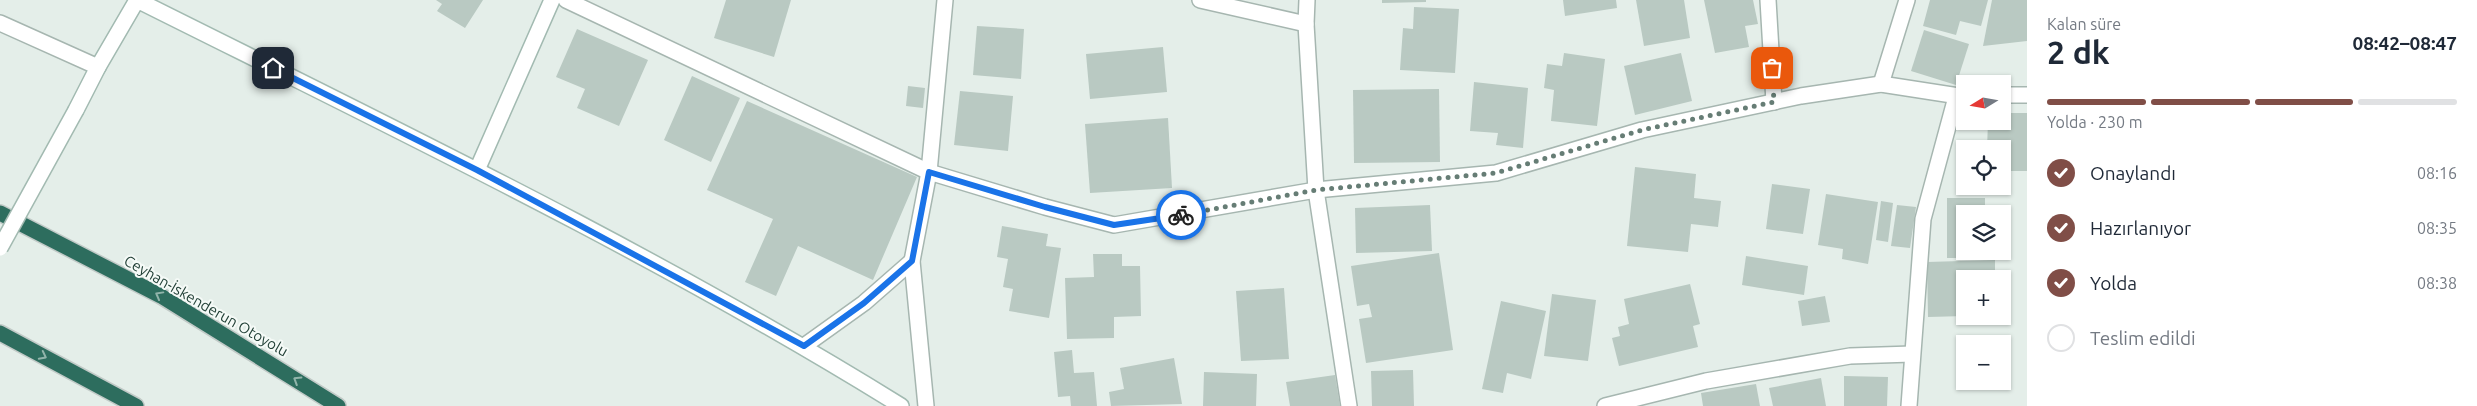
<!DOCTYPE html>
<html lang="tr">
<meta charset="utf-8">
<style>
:root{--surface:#fff;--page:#f6f6f7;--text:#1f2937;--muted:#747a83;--line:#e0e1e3;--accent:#804e47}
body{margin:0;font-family:Ubuntu,sans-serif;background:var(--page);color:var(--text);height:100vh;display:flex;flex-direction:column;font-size:19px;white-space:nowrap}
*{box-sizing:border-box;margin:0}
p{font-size:16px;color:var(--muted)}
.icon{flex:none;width:28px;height:28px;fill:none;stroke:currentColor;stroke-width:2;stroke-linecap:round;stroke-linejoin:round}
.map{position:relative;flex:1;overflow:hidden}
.panel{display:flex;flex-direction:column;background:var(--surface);width:450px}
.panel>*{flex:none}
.needle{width:32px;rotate:259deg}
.buttons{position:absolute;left:1956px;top:75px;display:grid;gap:10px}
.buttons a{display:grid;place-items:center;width:55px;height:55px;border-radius:0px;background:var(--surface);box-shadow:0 1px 4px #0004;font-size:25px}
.pin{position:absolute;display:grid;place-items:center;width:42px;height:42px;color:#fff;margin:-21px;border-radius:10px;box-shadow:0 2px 8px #0006}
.courier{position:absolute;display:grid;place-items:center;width:50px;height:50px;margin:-25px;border:4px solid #1a73e8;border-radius:50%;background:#fff;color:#222;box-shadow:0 1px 6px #0007}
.headline em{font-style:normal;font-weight:600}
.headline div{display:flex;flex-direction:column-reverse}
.headline{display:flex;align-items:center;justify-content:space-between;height:85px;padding:0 20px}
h1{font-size:32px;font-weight:600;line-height:38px}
.bar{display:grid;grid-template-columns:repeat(4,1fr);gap:8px 5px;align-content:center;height:60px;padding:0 20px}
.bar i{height:6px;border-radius:4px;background:var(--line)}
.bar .on{background:var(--accent)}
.bar p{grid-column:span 4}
ol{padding:0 20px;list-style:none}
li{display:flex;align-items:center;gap:15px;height:55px}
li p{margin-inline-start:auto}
li .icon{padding:5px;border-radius:50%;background:var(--accent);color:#fff;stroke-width:4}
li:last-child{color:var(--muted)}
li i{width:28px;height:28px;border:2px solid var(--line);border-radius:50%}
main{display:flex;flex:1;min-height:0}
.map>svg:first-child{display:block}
.building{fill:#b9c9c2}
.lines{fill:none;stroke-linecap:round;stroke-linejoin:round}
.street-casing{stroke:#a6b6b0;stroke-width:18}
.secondary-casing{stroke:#a2bab1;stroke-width:18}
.highway-casing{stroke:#c1cac7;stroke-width:18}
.street{stroke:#fff;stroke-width:15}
.secondary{stroke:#fff;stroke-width:15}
.highway{stroke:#2d6d5e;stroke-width:15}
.secondary-bridge-casing{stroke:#a2bab1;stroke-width:18;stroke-linecap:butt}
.secondary-bridge{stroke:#fff;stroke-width:15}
.oneway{stroke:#91b4aa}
.done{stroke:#667d75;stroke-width:5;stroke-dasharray:0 9}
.route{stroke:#1a73e8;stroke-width:6}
.labels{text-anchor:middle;stroke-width:4;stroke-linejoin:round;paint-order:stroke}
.street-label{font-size:15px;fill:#224037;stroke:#f5faf7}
</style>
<main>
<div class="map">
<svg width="2027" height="406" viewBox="0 0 2027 406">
<rect width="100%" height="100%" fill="#e4eee9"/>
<g class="building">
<path d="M436,0H483L465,28L437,11L442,4Z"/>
<path d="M726,0H791L774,57L714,38Z"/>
<path d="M1382,0H1426V2L1382,3Z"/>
<path d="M1563,0H1616L1617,8L1565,16Z"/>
<path d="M1636,0H1684L1690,38L1644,46Z"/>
<path d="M1704,0H1753L1758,24L1745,26L1749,47L1715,53Z"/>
<path d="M1930,0H1988L1981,26L1960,21L1956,35L1923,26Z"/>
<path d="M1992,0H2027V41L1983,46Z"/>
<path d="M1414,7L1459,9L1455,73L1400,70L1403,28L1413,29Z"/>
<path d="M977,26L1024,29L1021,79L973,75Z"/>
<path d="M577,29L648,60L619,126L577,108L585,89L556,77Z"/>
<path d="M1924,30L1969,44L1956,85L1911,71Z"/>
<path d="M1163,47L1167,92L1090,99L1086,54Z"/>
<path d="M1564,53L1605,59L1597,126L1551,121L1554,90L1544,88L1547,64L1562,66Z"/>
<path d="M1681,53L1692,101L1635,115L1624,66Z"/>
<path d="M692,76L740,98L711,162L664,140Z"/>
<path d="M1474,82L1528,88L1523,148L1496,145L1498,133L1470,131Z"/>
<path d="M908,86L925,88L923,108L906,106Z"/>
<path d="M1439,89L1440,162L1354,163L1353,90Z"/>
<path d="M960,91L1013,96L1008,151L954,145Z"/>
<path d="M747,101L917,177L873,280L798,246L776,296L745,282L773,219L707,190Z"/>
<path d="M2002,113H2027V171H2002V149H1987L1988,121H2002Z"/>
<path d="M1168,118L1172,188L1090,193L1085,124Z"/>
<path d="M1635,167L1696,174L1694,198L1721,201L1718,227L1691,224L1688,252L1627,246Z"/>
<path d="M1772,184L1810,189L1803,234L1766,229Z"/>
<path d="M1826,194L1878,202L1868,264L1842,259L1843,249L1818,245Z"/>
<path d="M1947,198H1985V214H1965V251H1984V258H1947Z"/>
<path d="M1881,201L1893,203L1888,242L1876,240Z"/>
<path d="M1430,205L1432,251L1356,253L1355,208Z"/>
<path d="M1897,205L1916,207L1910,248L1891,246Z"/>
<path d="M1002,226L1048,234L1046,246L1061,248L1049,318L1009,311L1013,289L1003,287L1008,259L997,257Z"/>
<path d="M1439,253L1453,350L1366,363L1359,319L1372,317L1369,304L1357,306L1351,266Z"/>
<path d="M1093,254H1122V266H1140L1141,316L1114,317V338L1067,339L1065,278L1094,277Z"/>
<path d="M1746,256L1808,266L1804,295L1742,285Z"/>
<path d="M1995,260V279H1965V316L1928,317L1927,262Z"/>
<path d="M1690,284L1700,324L1693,326L1698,347L1619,366L1612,338L1620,336L1618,327L1629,324L1624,299Z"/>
<path d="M1284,288L1289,359L1241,361L1236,291Z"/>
<path d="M1552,294L1596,300L1588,361L1544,356Z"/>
<path d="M1825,296L1830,322L1802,326L1798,301Z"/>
<path d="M1501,301L1546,311L1531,379L1507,373L1503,393L1482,389Z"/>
<path d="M1072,350L1074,373L1094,372L1097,406H1071L1070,396L1058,397L1054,352Z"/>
<path d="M1174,358L1182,404L1111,406L1109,392L1124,389L1120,368Z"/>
<path d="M1413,370L1414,406H1372L1371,371Z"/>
<path d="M1204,372L1257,374L1256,406H1203Z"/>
<path d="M1335,375L1340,406H1290L1286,382Z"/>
<path d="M1844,376L1888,377L1887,406H1844Z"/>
<path d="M1821,378L1826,406H1773L1769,388Z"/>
<path d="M1756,384L1760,406H1703L1701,393Z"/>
</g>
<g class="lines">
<g class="street-casing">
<g id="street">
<path d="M566,0L929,172L1045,207L1114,225L1316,190L1496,173L1642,130L1801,96L1881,84L1965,97"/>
<path d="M1200,0L1306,24"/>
<path d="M1307,0L1306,24L1316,190L1349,406"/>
<path d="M1768,0L1774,102"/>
<path d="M0,23L98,67"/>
<path d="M1881,84L1907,0"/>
<path d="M2002,95H2027"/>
<path d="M804,346L864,303L912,261"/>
<path d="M926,406L912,261L929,172L945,0"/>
<path d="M1605,406L1706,381L1850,356L1912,354"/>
<path d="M1909,406L1923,219L1956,97"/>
</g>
</g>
<g class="secondary-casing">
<g id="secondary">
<path d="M76,110L98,67L137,0C395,129 656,254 901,406"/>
<path d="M477,170L552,0"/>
</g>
</g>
<g class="highway-casing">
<g id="highway">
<path d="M0,213L161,296L338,406"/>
<path d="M0,333L136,406"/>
</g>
</g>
<use href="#street" class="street"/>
<use href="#secondary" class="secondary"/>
<use href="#highway" class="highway"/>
<g class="secondary-bridge-casing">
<path id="secondary-bridge" d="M0,248L76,110"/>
</g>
<use href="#secondary-bridge" class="secondary-bridge"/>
</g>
<defs><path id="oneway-chevron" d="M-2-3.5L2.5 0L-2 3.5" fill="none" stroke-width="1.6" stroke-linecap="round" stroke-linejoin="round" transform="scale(1.25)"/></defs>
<g class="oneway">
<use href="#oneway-chevron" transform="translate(159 295) rotate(-151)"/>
<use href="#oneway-chevron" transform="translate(43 356) rotate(27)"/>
<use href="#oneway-chevron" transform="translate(297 380) rotate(-148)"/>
</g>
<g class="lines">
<path class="done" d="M1181,215L1316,190L1496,173L1642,130L1774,102L1772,68"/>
<path class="route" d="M273,68L477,170L804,346L864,303L912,261L929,172L1045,207L1114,225L1181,215"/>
</g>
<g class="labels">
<g class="street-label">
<text transform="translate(206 306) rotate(30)" y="5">Ceyhan-İskenderun Otoyolu</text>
</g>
</g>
</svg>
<div class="buttons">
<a><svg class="needle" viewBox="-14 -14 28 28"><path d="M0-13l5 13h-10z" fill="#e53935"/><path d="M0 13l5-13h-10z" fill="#747a83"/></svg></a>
<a><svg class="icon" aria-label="locate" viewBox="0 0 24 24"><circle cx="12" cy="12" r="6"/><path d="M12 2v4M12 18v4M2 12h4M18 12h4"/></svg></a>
<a><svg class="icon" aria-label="layers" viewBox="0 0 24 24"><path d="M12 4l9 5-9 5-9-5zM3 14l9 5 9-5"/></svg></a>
<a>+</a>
<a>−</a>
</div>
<div class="pin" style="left:1772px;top:68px;background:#ea580c"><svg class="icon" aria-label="bag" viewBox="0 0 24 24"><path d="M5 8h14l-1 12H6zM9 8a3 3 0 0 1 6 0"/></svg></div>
<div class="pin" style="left:273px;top:68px;background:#1f2937"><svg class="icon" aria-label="home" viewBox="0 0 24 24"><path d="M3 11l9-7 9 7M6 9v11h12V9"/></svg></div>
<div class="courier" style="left:1181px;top:215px"><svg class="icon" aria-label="bike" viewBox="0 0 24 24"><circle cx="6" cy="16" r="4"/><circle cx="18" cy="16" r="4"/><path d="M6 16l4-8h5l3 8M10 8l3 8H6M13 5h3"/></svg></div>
</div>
<section class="panel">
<div class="headline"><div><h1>2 dk</h1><p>Kalan süre</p></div><em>08:42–08:47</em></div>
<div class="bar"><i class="on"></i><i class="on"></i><i class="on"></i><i></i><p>Yolda · 230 m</p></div>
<ol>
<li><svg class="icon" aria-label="check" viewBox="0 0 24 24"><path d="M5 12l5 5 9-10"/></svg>Onaylandı<p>08:16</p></li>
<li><svg class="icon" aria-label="check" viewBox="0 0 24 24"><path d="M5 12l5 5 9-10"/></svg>Hazırlanıyor<p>08:35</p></li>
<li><svg class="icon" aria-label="check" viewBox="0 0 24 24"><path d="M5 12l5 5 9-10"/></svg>Yolda<p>08:38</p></li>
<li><i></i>Teslim edildi</li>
</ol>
</section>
</main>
